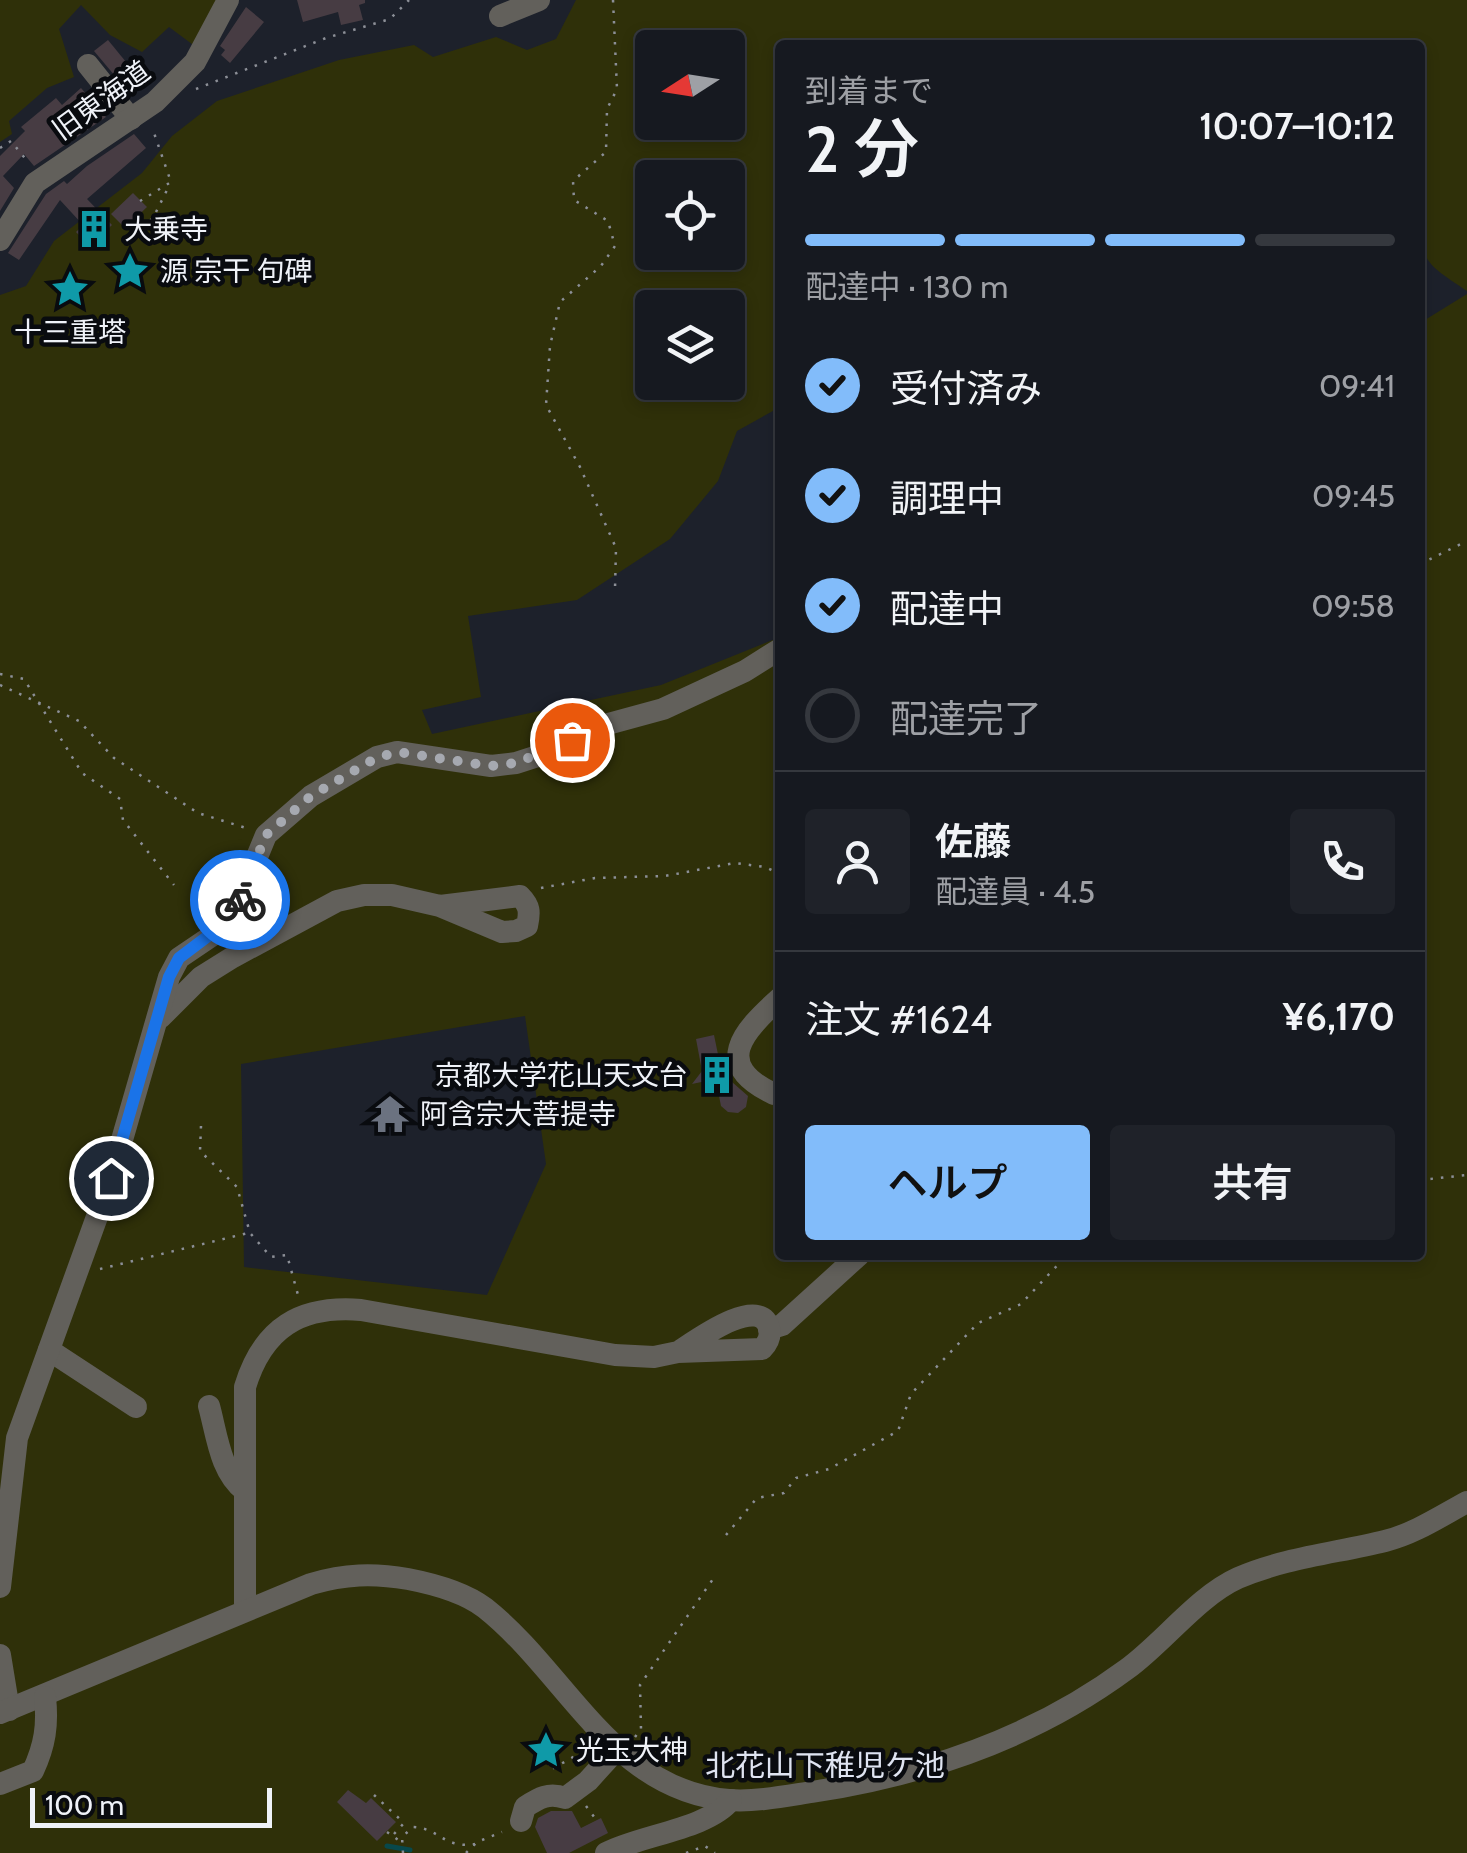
<!DOCTYPE html>
<html lang="ja">
<meta charset="utf-8">
<style>
:root{--surface:#161920;--page:#1f2229;--text:#f1f3f6;--muted:#9ea0a5;--line:#35383e;--accent:#82bcfa}
body{margin:0;font-family:Cabin,"Noto Sans JP",sans-serif;background:var(--page);color:var(--text);height:100vh;display:flex;flex-direction:column;font-size:38px;white-space:nowrap}
*{box-sizing:border-box;margin:0}
p{font-size:32px;color:var(--muted)}
.icon{flex:none;width:55px;height:55px;fill:none;stroke:currentColor;stroke-width:2;stroke-linecap:round;stroke-linejoin:round}
.map{position:relative;flex:1;overflow:hidden}
.details{position:absolute;left:775px;top:40px;width:650px;height:1220px;display:flex;flex-direction:column;background:var(--surface);border-radius:10px;box-shadow:0 5px 15px #0003,0 0 0 2px var(--line)}
.details>*{flex:none}
.needle{width:65px;rotate:258deg}
.tools{position:absolute;left:635px;top:30px;display:grid;gap:20px}
.tools a{display:grid;place-items:center;width:110px;height:110px;border-radius:10px;background:var(--surface);box-shadow:0 5px 15px #0003,0 0 0 2px var(--line);font-size:50px}
.scale{position:absolute;left:30px;bottom:25px;width:242px;box-sizing:border-box;padding-left:10px;border:5px solid #eff2f8;border-top:0;font-size:28px;line-height:35px;white-space:nowrap;color:#eff2f8;-webkit-text-stroke:8px #090b0f;paint-order:stroke}
.pin{position:absolute;display:grid;place-items:center;width:85px;height:85px;color:#fff;margin:-42px;border:5px solid #fff;border-radius:50%;box-shadow:0 2px 10px #0007}
.courier{position:absolute;display:grid;place-items:center;width:100px;height:100px;margin:-50px;border:8px solid #1a73e8;border-radius:50%;background:#fff;color:#222;box-shadow:0 2px 12px #0007}
.headline em{font-style:normal;font-weight:600}
.headline div{display:flex;flex-direction:column-reverse}
.headline{display:flex;align-items:center;justify-content:space-between;height:170px;padding:0 30px}
h1{font-size:65px;font-weight:600;line-height:75px}
.bar{display:grid;grid-template-columns:repeat(4,1fr);gap:15px 10px;align-content:center;height:120px;padding:0 30px}
.bar i{height:12px;border-radius:8px;background:var(--line)}
.bar .selected{background:var(--accent)}
.bar p{grid-column:span 4}
.line{display:flex;align-items:center;gap:25px;padding:0 30px;border-top:2px solid var(--line)}
.line div{flex:1}
.round{display:grid;place-items:center;flex:none;width:105px;height:105px;border-radius:10px;background:var(--page)}
ol{padding:0 30px;list-style:none}
li{display:flex;align-items:center;gap:30px;height:110px}
li p{margin-inline-start:auto}
li .icon{padding:10px;border-radius:50%;background:var(--accent);color:#111;stroke-width:4}
li:last-child{color:var(--muted)}
li i{width:55px;height:55px;border:5px solid var(--line);border-radius:50%}
.button{display:flex;gap:20px;margin-top:auto;padding:20px 30px}
.button a{flex:1;height:115px;border-radius:10px;background:var(--accent);color:#111;font-size:40px;font-weight:600;line-height:115px;text-align:center}
.button a+a{background:var(--page);color:var(--text)}
.map>svg:first-child{display:block}
.green{fill:#2f3009;fill-rule:evenodd}
.lines{fill:none;stroke-linecap:round;stroke-linejoin:round}
.stream{stroke:#08484b;stroke-width:5}
.building{fill:#473c43}
.path{stroke:#8c8f97;stroke-width:2.5;stroke-dasharray:2.5 8;stroke-linecap:butt}
.minor{stroke:#62605b;stroke-width:22}
.done{stroke:#a6a9b0;stroke-width:10;stroke-dasharray:0 18}
.route{stroke:#1a73e8;stroke-width:12}
.labels{text-anchor:middle;stroke-width:9;stroke-linejoin:round;paint-order:stroke}
.street-label{font-size:28px;fill:#eff2f8;stroke:#090b0f}
.poi-label{font-size:28px;fill:#eff2f8;stroke:#090b0f;text-anchor:start}
.neighbourhood-label{font-size:30px;fill:#dfe4f1;stroke:#090b0f}
</style>
<div class="map">
<svg width="1467" height="1853" viewBox="0 0 1467 1853">
<rect width="100%" height="100%" fill="#1d212b"/>
<g class="green">
<path d="M0,0H222L196,47L169,27L142,52L110,35L81,5L59,29L74,77L47,88L9,121L12,134L0,142Z"/>
<path d="M576,0H1467V291C1422,261 1420,261 1420,206L1425,201L1420,197V45H780V407L737,431L718,481L670,539L577,600L468,616L481,697L422,710L432,734L661,685L780,637V1255H1420V323L1467,294V1853H0V295L26,286L54,241L142,173L172,136L217,101L339,60L414,45L433,57L496,37L527,50L556,39ZM652,48H728V122H652ZM652,178H728V252H652ZM652,308H728V382H652ZM525,1016L546,1164L487,1295L244,1267L241,1064Z"/>
</g>
<g class="lines">
<path class="stream" d="M387,1846L410,1850"/>
</g>
<g class="building">
<path d="M297,0H365V3L359,5L363,20L341,25L338,12L303,22Z"/>
<path d="M246,7L264,22L230,63L221,55L225,50L220,46Z"/>
<path d="M108,40L144,84L131,95L94,51Z"/>
<path d="M81,88L106,117L34,166L24,154L3,176L14,188L0,211V156L25,131L21,127L56,98L62,105Z"/>
<path d="M134,134L146,148L87,199L112,225L90,246L76,232L83,225L60,200L19,260L8,253L46,194L64,181L67,184L87,166Z"/>
<path d="M133,193L147,207L125,228L111,214Z"/>
<path d="M714,1035L720,1064L725,1065L732,1082L748,1096L746,1107L738,1113L728,1112L721,1106L719,1096L725,1077L692,1084L702,1071L696,1039Z"/>
<path d="M348,1790L366,1803L371,1798L396,1822L377,1841L337,1802Z"/>
<path d="M551,1811H572L581,1828L601,1818L608,1833L569,1853H547L535,1827L538,1818Z"/>
</g>
<g class="lines">
<g class="path">
<path d="M613,0L617,89L607,109L606,152L573,181L574,200L608,221L615,246L601,266L560,302L550,346L546,405L580,467L616,548L615,589"/>
<path d="M196,89L326,38L390,19L409,0"/>
<path d="M0,148L11,141L28,162"/>
<path d="M140,201L171,182L153,130"/>
<path d="M135,235L153,218L170,184"/>
<path d="M1420,564L1467,541"/>
<path d="M0,674L24,679L82,773L120,799L123,820L174,885"/>
<path d="M0,685L79,721L114,758L198,813L246,828"/>
<path d="M541,888L595,878L665,876L735,863L765,867L780,874"/>
<path d="M201,1126L200,1151L237,1187L250,1233L271,1257L287,1255L298,1295"/>
<path d="M1420,1180L1467,1175"/>
<path d="M100,1269L248,1233"/>
<path d="M726,1535L757,1498L784,1493L796,1478L829,1469L898,1431L911,1394L978,1323L1021,1304L1067,1255"/>
<path d="M635,1737L641,1729L640,1685L713,1579"/>
<path d="M547,1742L550,1770L577,1755L583,1759"/>
<path d="M374,1795L404,1823"/>
<path d="M586,1806L595,1818"/>
<path d="M387,1832L401,1842"/>
<path d="M394,1834L405,1822L408,1823"/>
<path d="M403,1853L402,1837L413,1827C439,1828 444,1849 475,1844"/>
<path d="M466,1853L477,1842L502,1832"/>
<path d="M686,1853L705,1846L715,1853"/>
</g>
<g class="minor">
<path d="M500,16L539,0"/>
<path d="M88,65L131,119"/>
<path d="M0,240L35,183L155,102L195,62L228,0"/>
<path d="M161,1017L201,977L233,957L337,901L364,895H392L440,906L502,932L516,931L527,926C530,912 530,906 520,896L440,906"/>
<path d="M774,1094C712,1065 742,1032 780,998"/>
<path d="M769,1329L782,1325L859,1255"/>
<path d="M49,1350L136,1407"/>
<path d="M209,1406C217,1435 220,1472 245,1491"/>
<path d="M0,1587L17,1438L111,1178L169,977L179,958L213,935L236,908L266,835L311,796L377,757L397,752L491,766L516,763L547,753L597,727L663,709L745,671L780,649"/>
<path d="M245,1609V1387C263,1328 300,1305 361,1310L615,1355L654,1357L678,1352L762,1349C768,1343 771,1337 769,1328C760,1293 695,1341 678,1352"/>
<path d="M0,1655L9,1710"/>
<path d="M0,1713L311,1584C345,1574 373,1573 408,1579C434,1584 464,1592 485,1608C567,1673 613,1791 729,1800C756,1802 786,1796 812,1792C924,1775 1035,1737 1127,1669C1163,1643 1198,1596 1238,1578C1284,1558 1336,1553 1385,1541C1414,1534 1441,1516 1467,1502"/>
<path d="M0,1784L33,1771C45,1745 48,1725 45,1697"/>
<path d="M521,1821L525,1807C539,1798 549,1792 565,1798L588,1781L617,1749"/>
<path d="M606,1853C641,1835 708,1829 731,1800"/>
</g>
</g>
<g class="lines">
<path class="done" d="M240,900L266,835L311,796L376,758L397,752L491,766L516,763L572,740"/>
<path class="route" d="M111,1178L169,977L179,958L224,924L240,900"/>
</g>
<defs>
<g id="building-bare" transform="scale(3)"><path d="M-4-6H4V6H1V3H-1V6H-4ZM-2.5-4.3h1.7v1.8h-1.7ZM.8-4.3h1.7v1.8H.8ZM-2.5-1h1.7V.8h-1.7ZM.8-1h1.7V.8H.8Z" fill="#0f9aa8" stroke="#090b0f" stroke-width="2.5" paint-order="stroke"/></g>
<g id="sight-bare" transform="scale(3)"><path d="M0-6L1.8-2.2L6-1.7L2.9 1.2L3.7 5.4L0 3.3L-3.7 5.4L-2.9 1.2L-6-1.7L-1.8-2.2Z" fill="#0f9aa8" stroke="#090b0f" stroke-width="2.5" paint-order="stroke"/></g>
<g id="temple-bare" transform="scale(3)"><path d="M0-6L5-2H3V0L6.5 2.5H4V6H1.5V3h-3V6H-4V2.5H-6.5L-3 0V-2H-5Z" fill="#6b7280" stroke="#090b0f" stroke-width="2.5" paint-order="stroke"/></g>
</defs>
<g fill-rule="evenodd">
<use href="#building-bare" x="94" y="229"/>
<use href="#sight-bare" x="130" y="271"/>
<use href="#sight-bare" x="70" y="289"/>
<use href="#building-bare" x="717" y="1075"/>
<use href="#temple-bare" x="390" y="1114"/>
<use href="#sight-bare" x="546" y="1750"/>
</g>
<g class="labels">
<g class="street-label">
<text transform="translate(101 100) rotate(-36)" y="10">旧東海道</text>
</g>
<g class="poi-label">
<text x="124" y="239">大乗寺</text>
<text x="160" y="281">源 宗干 句碑</text>
<text x="70" y="342" text-anchor="middle">十三重塔</text>
<text x="687" y="1085" text-anchor="end">京都大学花山天文台</text>
<text x="420" y="1124">阿含宗大菩提寺</text>
<text x="576" y="1760">光玉大神</text>
</g>
<g class="neighbourhood-label">
<text x="825" y="1776">北花山下稚児ケ池</text>
</g>
</g>
</svg>
<div class="tools">
<a><svg class="needle" viewBox="-14 -14 28 28"><path d="M0-13l5 13h-10z" fill="#e53935"/><path d="M0 13l5-13h-10z" fill="#9ea0a5"/></svg></a>
<a><svg class="icon" aria-label="locate" viewBox="0 0 24 24"><circle cx="12" cy="12" r="6"/><path d="M12 2v4M12 18v4M2 12h4M18 12h4"/></svg></a>
<a><svg class="icon" aria-label="layers" viewBox="0 0 24 24"><path d="M12 4l9 5-9 5-9-5zM3 14l9 5 9-5"/></svg></a>
</div>
<div class="scale">100 m</div>
<div class="pin" style="left:572px;top:740px;background:#ea580c"><svg class="icon" aria-label="bag" viewBox="0 0 24 24"><path d="M5 8h14l-1 12H6zM9 8a3 3 0 0 1 6 0"/></svg></div>
<div class="pin" style="left:111px;top:1178px;background:#1f2937"><svg class="icon" aria-label="home" viewBox="0 0 24 24"><path d="M3 11l9-7 9 7M6 9v11h12V9"/></svg></div>
<div class="courier" style="left:240px;top:900px"><svg class="icon" aria-label="bike" viewBox="0 0 24 24"><circle cx="6" cy="16" r="4"/><circle cx="18" cy="16" r="4"/><path d="M6 16l4-8h5l3 8M10 8l3 8H6M13 5h3"/></svg></div>
<section class="details">
<div class="headline"><div><h1>2 分</h1><p>到着まで</p></div><em>10:07–10:12</em></div>
<div class="bar"><i class="selected"></i><i class="selected"></i><i class="selected"></i><i></i><p>配達中 · 130 m</p></div>
<ol>
<li><svg class="icon" aria-label="check" viewBox="0 0 24 24"><path d="M5 12l5 5 9-10"/></svg>受付済み<p>09:41</p></li>
<li><svg class="icon" aria-label="check" viewBox="0 0 24 24"><path d="M5 12l5 5 9-10"/></svg>調理中<p>09:45</p></li>
<li><svg class="icon" aria-label="check" viewBox="0 0 24 24"><path d="M5 12l5 5 9-10"/></svg>配達中<p>09:58</p></li>
<li><i></i>配達完了</li>
</ol>
<div class="line" style="height:180px"><a class="round"><svg class="icon" aria-label="person" viewBox="0 0 24 24"><circle cx="12" cy="8" r="4"/><path d="M4 21q1-7 8-7t8 7"/></svg></a><div><b>佐藤</b><p>配達員 · 4.5</p></div><a class="round"><svg class="icon" aria-label="phone" viewBox="0 0 24 24"><path d="M5 4h4l2 5-3 2q2 4 5 5l2-3 5 2v4C11 20 4 13 5 4z"/></svg></a></div>
<div class="line" style="height:130px"><div>注文 #1624</div><b>¥6,170</b></div>
<div class="button"><a>ヘルプ</a><a>共有</a></div>
</section>
</div>
